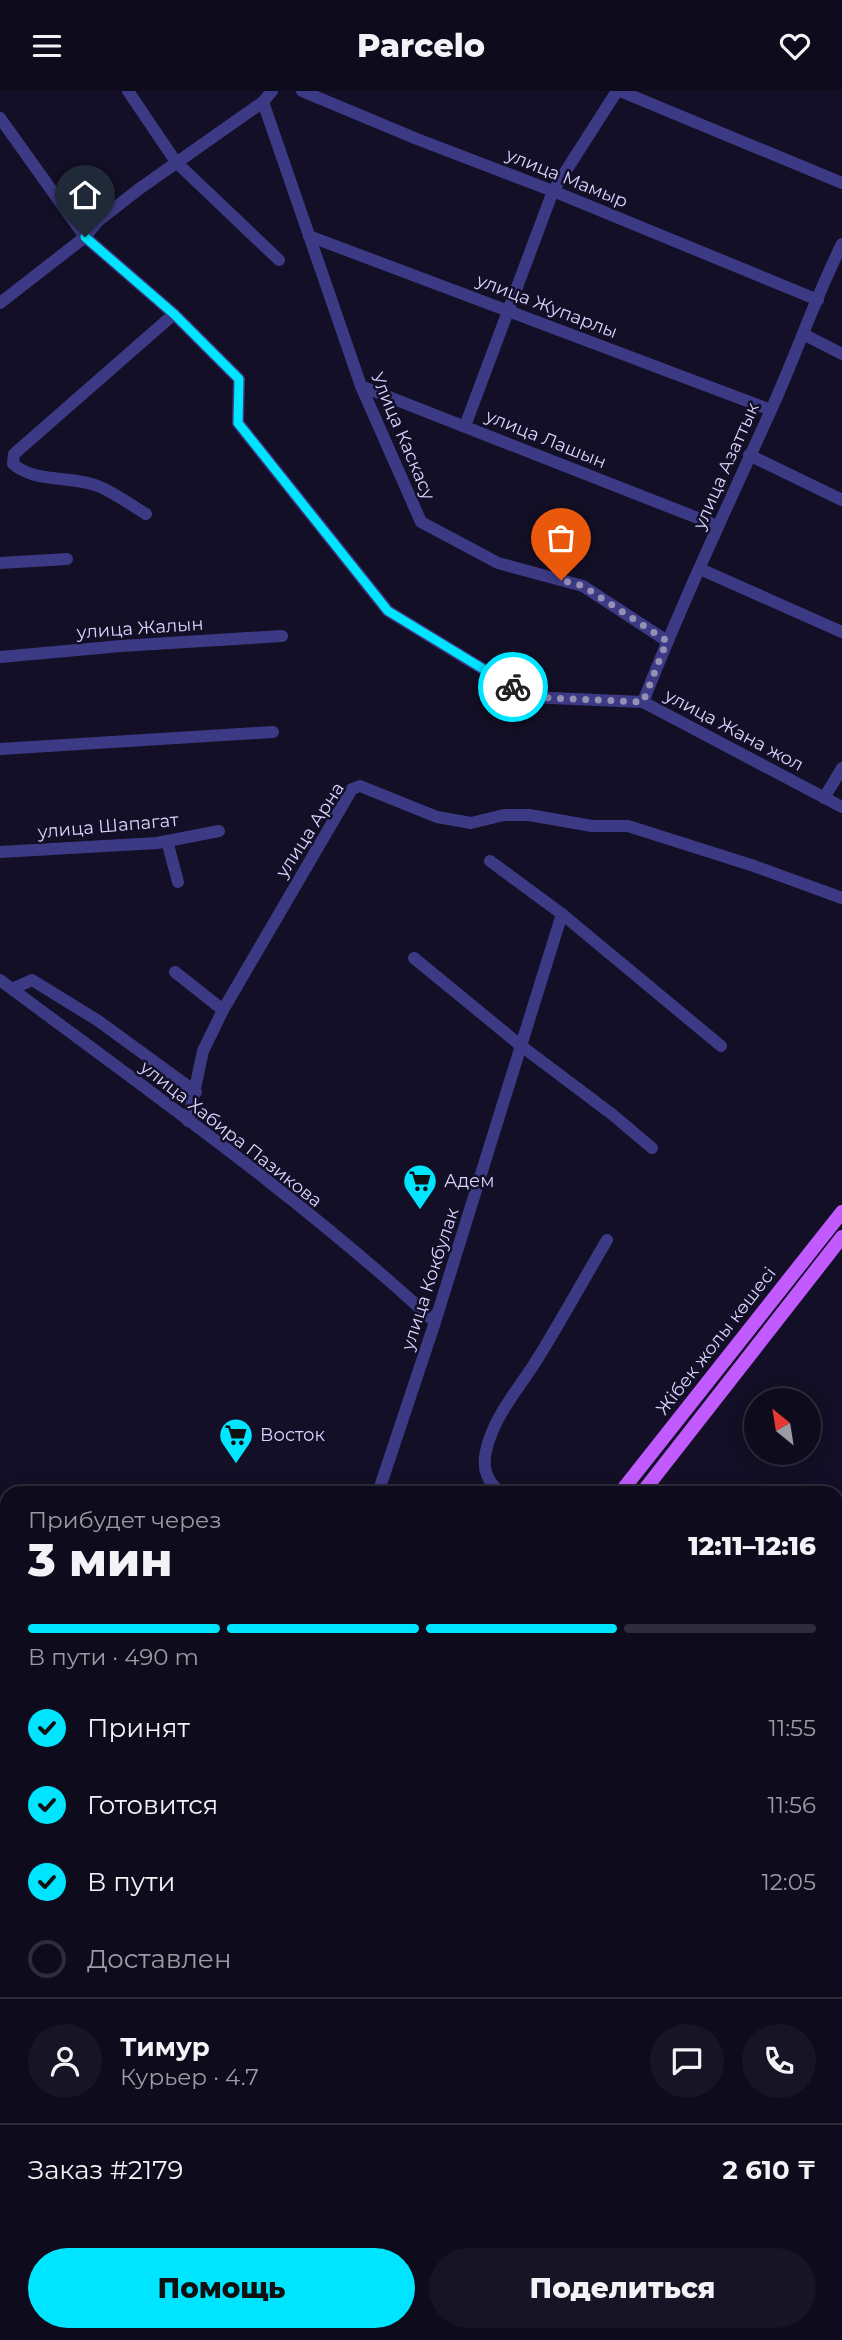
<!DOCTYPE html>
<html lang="ru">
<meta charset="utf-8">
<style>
:root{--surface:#0e0b1c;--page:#171425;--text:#f1f3f6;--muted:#9b9ba3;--line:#2e2b3b;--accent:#00e5ff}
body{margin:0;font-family:Montserrat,sans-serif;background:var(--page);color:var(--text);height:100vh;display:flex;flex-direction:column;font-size:26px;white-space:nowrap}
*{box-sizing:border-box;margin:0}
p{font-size:23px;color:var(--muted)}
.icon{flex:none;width:38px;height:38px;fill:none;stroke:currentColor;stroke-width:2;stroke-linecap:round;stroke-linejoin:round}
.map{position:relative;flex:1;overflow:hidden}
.sheet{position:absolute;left:0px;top:1395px;width:844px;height:856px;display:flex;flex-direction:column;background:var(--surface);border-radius:21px 21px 0 0;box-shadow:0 4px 18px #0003,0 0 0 2px var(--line)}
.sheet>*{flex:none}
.needle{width:46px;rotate:330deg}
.tools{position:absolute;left:744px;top:1297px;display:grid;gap:14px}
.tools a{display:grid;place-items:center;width:77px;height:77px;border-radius:50%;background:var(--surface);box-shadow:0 4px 18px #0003,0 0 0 2px var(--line);font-size:35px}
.pin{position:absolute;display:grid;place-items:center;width:60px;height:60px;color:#fff;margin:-72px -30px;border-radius:50% 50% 50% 0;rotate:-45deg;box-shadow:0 0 7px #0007}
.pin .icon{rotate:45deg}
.courier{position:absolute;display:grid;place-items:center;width:70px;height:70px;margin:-35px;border:5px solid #00e5ff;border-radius:50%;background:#fff;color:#222;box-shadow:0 2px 9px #0007}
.overview em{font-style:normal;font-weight:800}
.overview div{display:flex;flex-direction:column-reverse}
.overview{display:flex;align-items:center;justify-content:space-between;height:119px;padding:0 28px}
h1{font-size:46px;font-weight:800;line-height:52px}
.bar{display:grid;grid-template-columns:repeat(4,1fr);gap:10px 7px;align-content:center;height:84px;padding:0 28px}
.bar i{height:9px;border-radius:5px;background:var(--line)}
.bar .on{background:var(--accent)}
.bar p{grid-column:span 4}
.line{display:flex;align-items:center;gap:18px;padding:0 28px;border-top:2px solid var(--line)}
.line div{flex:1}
.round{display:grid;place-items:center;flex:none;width:74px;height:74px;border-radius:37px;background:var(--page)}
ol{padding:0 28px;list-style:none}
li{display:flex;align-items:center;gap:21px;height:77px}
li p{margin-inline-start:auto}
li .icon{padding:7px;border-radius:50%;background:var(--accent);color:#111;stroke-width:4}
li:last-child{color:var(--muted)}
li i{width:38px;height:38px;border:4px solid var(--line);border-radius:50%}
.button{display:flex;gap:14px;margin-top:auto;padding:14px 28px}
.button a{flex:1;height:80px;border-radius:42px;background:var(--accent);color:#111;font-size:28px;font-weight:800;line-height:80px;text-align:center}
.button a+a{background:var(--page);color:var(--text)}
header{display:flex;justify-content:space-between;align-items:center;height:91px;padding:0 28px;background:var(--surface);font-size:32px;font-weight:800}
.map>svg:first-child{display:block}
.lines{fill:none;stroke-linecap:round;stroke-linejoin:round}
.minor{stroke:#3d3a85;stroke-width:12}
.major{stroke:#c25bff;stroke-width:14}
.rail{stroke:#00e5ff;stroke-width:2.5;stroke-dasharray:10 9;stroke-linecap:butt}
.done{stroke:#948fb3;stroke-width:7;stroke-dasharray:0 12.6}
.route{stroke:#00e5ff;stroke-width:9}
.labels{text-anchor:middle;stroke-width:5;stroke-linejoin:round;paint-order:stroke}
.street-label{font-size:18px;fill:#d9d4ff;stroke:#130f26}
.poi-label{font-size:18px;fill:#d9d4ff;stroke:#130f26;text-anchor:start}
</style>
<header><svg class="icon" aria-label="menu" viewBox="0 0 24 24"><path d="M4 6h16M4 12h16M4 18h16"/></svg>Parcelo<svg class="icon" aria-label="heart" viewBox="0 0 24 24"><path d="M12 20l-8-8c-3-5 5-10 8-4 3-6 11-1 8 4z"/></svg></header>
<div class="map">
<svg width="842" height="2249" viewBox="0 0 842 2249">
<rect width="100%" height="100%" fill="#130f26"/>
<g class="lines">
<g class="minor">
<path d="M128,0L176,71L279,169"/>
<path d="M302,0L417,48L553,100L818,209"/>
<path d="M620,0L842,92"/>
<path d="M263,11L361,295L421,431L498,472L583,495L667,550"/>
<path d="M0,27L85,146L174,223L239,288L238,332L388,520L529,606L643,611L842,716"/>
<path d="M309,145L771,319"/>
<path d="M0,212L85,146L98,130L139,98L263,11L272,0"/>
<path d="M803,243L842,263"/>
<path d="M361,295L718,435"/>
<path d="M465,335L553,100L617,0"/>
<path d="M749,364L842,409"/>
<path d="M146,423C131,414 115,402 98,395C71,384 37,393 13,373L14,363L174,223"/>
<path d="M0,472L67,468"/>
<path d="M700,478L842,541"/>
<path d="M0,566L121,555L282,545"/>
<path d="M643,611C682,512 727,416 771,319C796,264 815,207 842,153"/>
<path d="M0,658L273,641"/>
<path d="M824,707L842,677"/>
<path d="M167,750L178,791"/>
<path d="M0,761L157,752L219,740"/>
<path d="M490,770L562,823L721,955"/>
<path d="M414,867L520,954L613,1024L652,1057"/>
<path d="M175,881L223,919"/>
<path d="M0,889C147,999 300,1106 435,1231"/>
<path d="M12,898L32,889L97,929L196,1001"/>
<path d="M188,1030L203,960L223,919L352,698L360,695L437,726L471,732L504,724H529L592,735H628L751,774L842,807"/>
<path d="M378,1402L435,1231L562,823"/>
<path d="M502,1402C487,1392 482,1377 486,1360C493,1328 515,1302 533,1275C559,1234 582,1191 607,1149"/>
<path d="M0,1933L7,1938"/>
<path d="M836,2020L842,2024"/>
<path d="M0,2105L7,2096"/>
</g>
<g class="major">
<path d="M620,1402L842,1121"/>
<path d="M642,1402L842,1146"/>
<path d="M0,2180L7,2172"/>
<path d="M0,2210L7,2201"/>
<path d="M0,2229L7,2235"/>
<path d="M17,2244L24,2249"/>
</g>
<g class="rail">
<path d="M761,2244L768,2249"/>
<path d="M815,2244L822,2249"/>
</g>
</g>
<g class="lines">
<path class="done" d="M513,596L529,606L643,611L667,550L583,495L561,489"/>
<path class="route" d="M85,146L174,223L239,288L238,332L388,520L513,596"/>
</g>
<defs>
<g id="supermarket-pin" transform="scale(1.75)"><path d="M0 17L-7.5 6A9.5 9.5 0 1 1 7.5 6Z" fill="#00e5ff" stroke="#130f26"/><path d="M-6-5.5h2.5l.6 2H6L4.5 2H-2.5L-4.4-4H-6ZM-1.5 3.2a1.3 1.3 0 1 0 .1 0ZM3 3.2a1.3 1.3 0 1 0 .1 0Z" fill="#111"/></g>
</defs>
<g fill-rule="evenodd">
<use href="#supermarket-pin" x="420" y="1090"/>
<use href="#supermarket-pin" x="236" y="1344"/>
</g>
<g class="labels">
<g class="street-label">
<text transform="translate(567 87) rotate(22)" y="6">улица Мамыр</text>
<text transform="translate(547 215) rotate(21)" y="6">улица Жупарлы</text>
<text transform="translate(403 345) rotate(67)" y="6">Улица Каскасу</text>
<text transform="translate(546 348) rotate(22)" y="6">улица Лашын</text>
<text transform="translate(726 375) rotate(-66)" y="6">улица Азаттык</text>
<text transform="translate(140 537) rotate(-4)" y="6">улица Жалын</text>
<text transform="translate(734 639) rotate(28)" y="6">улица Жана жол</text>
<text transform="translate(108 735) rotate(-5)" y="6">улица Шапагат</text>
<text transform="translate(310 739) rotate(-57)" y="6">улица Арна</text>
<text transform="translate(231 1043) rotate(38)" y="6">улица Хабира Пазикова</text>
<text transform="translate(430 1188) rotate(-72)" y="6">улица Кокбулак</text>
<text transform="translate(716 1250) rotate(-52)" y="6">Жібек жолы көшесі</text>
</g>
<g class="poi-label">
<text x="444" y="1096">Адем</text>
<text x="260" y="1350">Восток</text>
</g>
</g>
</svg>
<div class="tools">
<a><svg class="needle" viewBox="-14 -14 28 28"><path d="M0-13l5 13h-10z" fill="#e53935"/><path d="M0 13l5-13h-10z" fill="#9b9ba3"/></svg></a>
</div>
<div class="pin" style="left:561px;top:489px;background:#ea580c"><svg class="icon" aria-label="bag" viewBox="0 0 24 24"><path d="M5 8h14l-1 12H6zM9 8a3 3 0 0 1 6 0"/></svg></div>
<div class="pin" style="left:85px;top:146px;background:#1f2937"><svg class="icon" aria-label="home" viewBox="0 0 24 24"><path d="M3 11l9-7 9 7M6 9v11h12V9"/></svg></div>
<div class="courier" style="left:513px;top:596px"><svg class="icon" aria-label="bike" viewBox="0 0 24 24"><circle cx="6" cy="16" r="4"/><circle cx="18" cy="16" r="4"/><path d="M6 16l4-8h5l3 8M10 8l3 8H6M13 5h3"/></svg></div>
<section class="sheet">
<div class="overview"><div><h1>3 мин</h1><p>Прибудет через</p></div><em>12:11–12:16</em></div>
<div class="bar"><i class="on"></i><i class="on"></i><i class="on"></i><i></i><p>В пути · 490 m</p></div>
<ol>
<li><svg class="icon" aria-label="check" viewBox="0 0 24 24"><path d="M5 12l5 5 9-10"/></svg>Принят<p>11:55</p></li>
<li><svg class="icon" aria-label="check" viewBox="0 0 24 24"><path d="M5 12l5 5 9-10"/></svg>Готовится<p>11:56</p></li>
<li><svg class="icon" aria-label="check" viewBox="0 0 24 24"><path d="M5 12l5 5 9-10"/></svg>В пути<p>12:05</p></li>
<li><i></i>Доставлен</li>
</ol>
<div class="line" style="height:126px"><a class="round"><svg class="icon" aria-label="person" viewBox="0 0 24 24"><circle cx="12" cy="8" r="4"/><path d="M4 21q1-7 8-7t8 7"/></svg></a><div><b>Тимур</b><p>Курьер · 4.7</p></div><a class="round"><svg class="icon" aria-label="chat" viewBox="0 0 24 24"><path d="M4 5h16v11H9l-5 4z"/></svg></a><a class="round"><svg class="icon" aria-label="phone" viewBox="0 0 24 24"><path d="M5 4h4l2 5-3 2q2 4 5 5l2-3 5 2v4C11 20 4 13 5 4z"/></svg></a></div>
<div class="line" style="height:91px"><div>Заказ #2179</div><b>2 610 ₸</b></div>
<div class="button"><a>Помощь</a><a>Поделиться</a></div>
</section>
</div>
